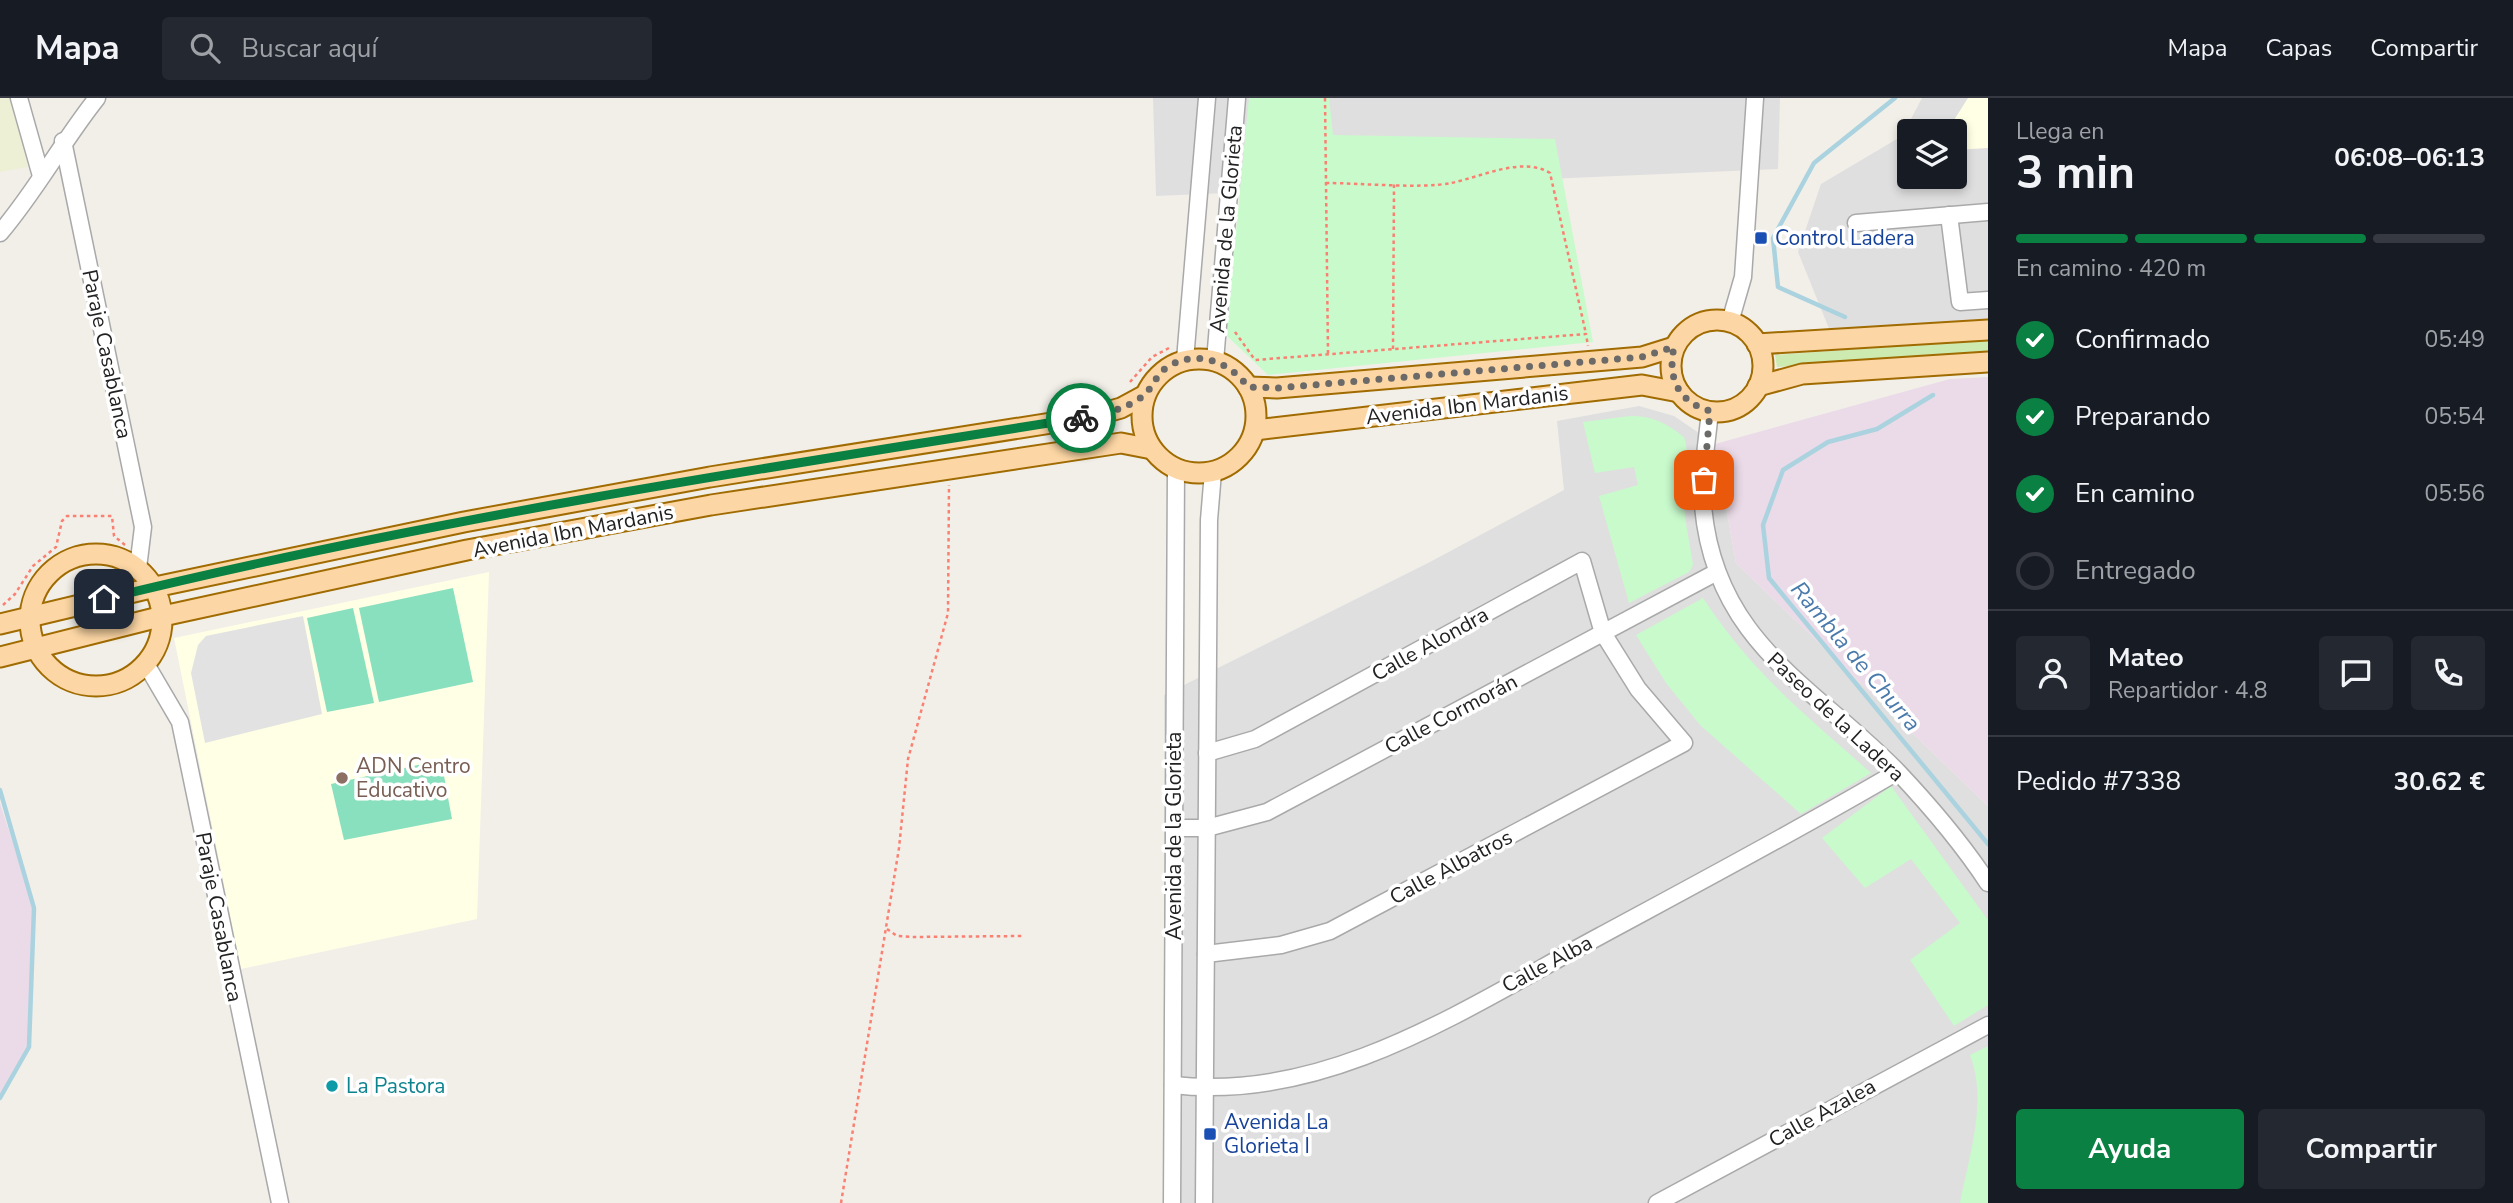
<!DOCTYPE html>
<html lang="es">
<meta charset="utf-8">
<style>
:root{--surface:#171b24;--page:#242831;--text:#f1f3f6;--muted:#9ea1a6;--line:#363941;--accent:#0b8043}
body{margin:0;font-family:"Nunito Sans",sans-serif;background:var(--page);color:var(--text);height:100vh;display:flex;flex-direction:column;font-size:26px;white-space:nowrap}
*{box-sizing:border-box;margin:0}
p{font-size:23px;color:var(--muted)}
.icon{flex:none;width:38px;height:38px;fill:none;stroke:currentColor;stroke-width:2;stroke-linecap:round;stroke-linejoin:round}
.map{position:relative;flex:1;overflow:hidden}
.panel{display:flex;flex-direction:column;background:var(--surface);width:525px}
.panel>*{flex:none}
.buttons{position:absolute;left:1897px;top:21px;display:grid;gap:14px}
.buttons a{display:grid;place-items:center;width:70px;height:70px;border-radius:7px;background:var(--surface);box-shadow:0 4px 10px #0003;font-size:35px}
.pin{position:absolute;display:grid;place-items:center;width:60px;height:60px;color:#fff;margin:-30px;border-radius:14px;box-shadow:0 4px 10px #0006}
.courier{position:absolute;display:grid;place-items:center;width:70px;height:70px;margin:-35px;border:5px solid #0b8043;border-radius:50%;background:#fff;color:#222;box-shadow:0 2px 9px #0007}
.headline em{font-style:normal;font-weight:700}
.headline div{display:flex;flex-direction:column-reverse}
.headline{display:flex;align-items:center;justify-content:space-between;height:119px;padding:0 28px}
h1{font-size:46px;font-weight:700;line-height:52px}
.bar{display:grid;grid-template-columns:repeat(4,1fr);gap:10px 7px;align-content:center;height:84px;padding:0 28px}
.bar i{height:9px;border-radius:5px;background:var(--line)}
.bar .selected{background:var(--accent)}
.bar p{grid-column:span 4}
.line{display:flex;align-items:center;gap:18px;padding:0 28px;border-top:2px solid var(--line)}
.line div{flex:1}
.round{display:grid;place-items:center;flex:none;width:74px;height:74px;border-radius:7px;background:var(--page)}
ol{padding:0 28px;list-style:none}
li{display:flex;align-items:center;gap:21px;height:77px}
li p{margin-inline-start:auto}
li .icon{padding:7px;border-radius:50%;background:var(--accent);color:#fff;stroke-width:4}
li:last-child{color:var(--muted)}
li i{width:38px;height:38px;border:4px solid var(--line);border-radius:50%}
.action{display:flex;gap:14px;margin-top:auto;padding:14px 28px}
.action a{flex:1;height:80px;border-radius:7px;background:var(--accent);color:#fff;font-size:28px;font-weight:700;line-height:80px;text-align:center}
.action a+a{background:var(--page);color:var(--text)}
header{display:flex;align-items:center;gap:42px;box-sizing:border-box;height:98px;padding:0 35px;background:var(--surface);border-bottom:2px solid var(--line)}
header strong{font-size:33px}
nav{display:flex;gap:38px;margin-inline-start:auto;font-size:24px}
.search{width:490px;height:63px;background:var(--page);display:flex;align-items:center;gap:18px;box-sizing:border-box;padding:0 24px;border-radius:7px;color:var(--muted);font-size:26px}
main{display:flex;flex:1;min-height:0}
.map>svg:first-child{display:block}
.residential{fill:#e0dfdf;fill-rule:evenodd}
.industrial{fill:#ebdbe8}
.education{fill:#ffffe5}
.farmland{fill:#eef0d5}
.grass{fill:#cdebb0}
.park{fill:#c8facc}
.pitch{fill:#88e0be}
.parking{fill:#e2e2e2}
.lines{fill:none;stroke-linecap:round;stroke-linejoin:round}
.stream{stroke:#aad3df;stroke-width:4.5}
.minor-casing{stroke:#a9a9a9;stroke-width:19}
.major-casing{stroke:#a06b00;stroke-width:23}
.path{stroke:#fa8072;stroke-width:2.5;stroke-dasharray:3.5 3.5;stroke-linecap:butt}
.minor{stroke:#fff;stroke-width:16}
.major{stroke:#fcd6a4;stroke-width:19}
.done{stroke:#6b6a68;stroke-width:7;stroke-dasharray:0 12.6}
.route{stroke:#0b8043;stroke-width:9}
.transit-dot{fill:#1a4fb4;stroke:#fff;stroke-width:2.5}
.education-dot{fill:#8d6e63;stroke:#fff;stroke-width:2.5}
.culture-dot{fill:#0f9aa8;stroke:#fff;stroke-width:2.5}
.labels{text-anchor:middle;stroke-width:7;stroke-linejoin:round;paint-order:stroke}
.street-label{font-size:21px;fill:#222;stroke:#fff}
.transit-label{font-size:21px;fill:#164399;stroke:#fff;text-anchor:start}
.education-label{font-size:21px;fill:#785e54;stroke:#fff;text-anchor:start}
.culture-label{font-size:21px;fill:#0d838f;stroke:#fff;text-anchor:start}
.water-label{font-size:23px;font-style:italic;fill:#4a7aab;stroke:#fff}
</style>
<header>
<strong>Mapa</strong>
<div class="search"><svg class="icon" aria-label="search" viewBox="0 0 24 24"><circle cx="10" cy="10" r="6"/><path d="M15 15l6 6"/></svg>Buscar aquí</div>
<nav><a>Mapa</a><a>Capas</a><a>Compartir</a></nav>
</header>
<main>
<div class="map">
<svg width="1988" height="1105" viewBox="0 0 1988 1105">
<rect width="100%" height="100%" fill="#f2efe9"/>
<g class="residential">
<path d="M1153,0H1780L1778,71L1156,98Z"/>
<path d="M1922,0H1988V223L1830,233L1798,154L1821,86L1902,38ZM1909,33H1955V79H1909Z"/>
<path d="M1639,308L1674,318L1715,346L1736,465L1988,708V1105H1164V597L1430,464L1564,392L1557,323Z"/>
</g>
<g class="industrial">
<path d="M1988,279V708L1736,465L1715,346L1950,281Z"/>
<path d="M0,705L34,810L29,949L0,1000Z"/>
</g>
<g class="education">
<path d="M1968,0H1988V50L1955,52V33H1942L1954,22Z"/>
<path d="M489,474L477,821L241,871L174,540Z"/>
</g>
<path class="farmland" d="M0,0H12L28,69L0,74Z"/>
<path class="grass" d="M1988,242V253L1777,269L1775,257Z"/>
<g class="park">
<path d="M1249,0H1329L1333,37L1555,41L1593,244L1268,277L1226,237Z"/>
<path d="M1630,318C1653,318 1666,325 1684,339C1691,360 1683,380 1684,400C1684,423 1690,444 1693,467L1689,474L1629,505L1599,398L1638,387L1634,369L1595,375L1583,324Z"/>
<path d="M1703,500C1752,575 1806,617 1871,675L1801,716L1701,628L1666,585L1636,537Z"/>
<path d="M1891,688L1988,822V907L1954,928L1910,862L1960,825L1911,761L1865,790L1822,740Z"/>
<path d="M1988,948V1105H1960C1969,1059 1988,1002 1970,957Z"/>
</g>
<g class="pitch">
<path d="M453,490L473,584L379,604L359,510Z"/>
<path d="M353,510L374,605L327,614L307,520Z"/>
<path d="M441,662L452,721L344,742L331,686Z"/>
</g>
<path class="parking" d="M303,518L322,616L205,645L191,575L198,547L206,538Z"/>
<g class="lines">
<g class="stream">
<path d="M1845,219L1778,189L1773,140L1814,65L1895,0"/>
<path d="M1933,297L1877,331L1828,344L1783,372L1763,427L1769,480L1988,746"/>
<path d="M0,692L34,810L29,949L0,1000"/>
</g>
<g class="minor-casing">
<g id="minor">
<path d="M19,0L41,78"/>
<path d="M63,43L143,429L138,470"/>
<path d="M1949,117L1960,204L1988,202"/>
<path d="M1856,125L1988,114"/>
<path d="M0,135C36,93 62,44 97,0"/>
<path d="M1730,224L1743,179L1755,0"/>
<path d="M1185,262L1207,0"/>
<path d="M1215,263L1237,0"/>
<path d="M1710,313C1707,344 1701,377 1703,408C1715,545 1814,588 1898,674C1930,708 1963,747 1988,785"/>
<path d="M146,566L180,624L280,1105"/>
<path d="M1175,730H1207L1267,714L1717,474"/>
<path d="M1206,856L1281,847L1330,833L1684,645L1638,591L1603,535L1582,463L1255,641L1207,655"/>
<path d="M1173,987C1329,1005 1469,908 1600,838C1700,784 1800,731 1897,674"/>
<path d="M1172,1105L1176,371"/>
<path d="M1204,1105L1209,422L1213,374"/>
<path d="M1657,1105L1988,927"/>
</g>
</g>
<g class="major-casing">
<g id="major">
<circle cx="1717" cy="268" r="46"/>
<path d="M1757,246L1988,232"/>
<circle cx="1199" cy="318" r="57"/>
<path d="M1758,288L1802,276L1988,264"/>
<path d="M1248,289L1277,290L1642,259L1674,249"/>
<path d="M1255,332L1642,287L1679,294"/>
<circle cx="96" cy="522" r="66"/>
<path d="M0,526L155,489L464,424L710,379L1089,319L1121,310L1145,297"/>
<path d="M0,559L163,518L467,452L711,407L1121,345L1152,351"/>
</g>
</g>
<g class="path">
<path d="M1325,0L1328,256"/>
<path d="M1326,85C1360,85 1420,91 1451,85C1481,79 1522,58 1550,75L1586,236"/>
<path d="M1235,234L1255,262L1586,236L1588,248"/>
<path d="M1393,251L1394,86"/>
<path d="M1130,284L1152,259L1169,250"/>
<path d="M3,507L15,496L33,468L56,449L62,423L67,418H112L114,438L125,447"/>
<path d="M887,831L897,838L913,839L1023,838"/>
<path d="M841,1105L899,750L908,661L948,515L949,387"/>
</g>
<use href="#minor" class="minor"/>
<use href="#major" class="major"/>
</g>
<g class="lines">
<path class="done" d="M1081,320C1102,317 1126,311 1143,298C1152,291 1156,277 1167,269C1196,251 1229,263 1248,289L1277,290L1642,259L1674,249C1667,281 1679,304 1710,313L1704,382"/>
<path class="route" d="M104,501C426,422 754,371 1081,320"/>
</g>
<g class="transit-dot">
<rect x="1754" y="133" width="14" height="14" rx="3.5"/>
<rect x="1203" y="1029" width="14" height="14" rx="3.5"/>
</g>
<circle class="education-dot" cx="342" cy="680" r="7"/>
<circle class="culture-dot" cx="332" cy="988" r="7"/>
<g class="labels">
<g class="street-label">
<text transform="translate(1226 131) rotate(-85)" y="7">Avenida de la Glorieta</text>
<text transform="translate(107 256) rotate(78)" y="7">Paraje Casablanca</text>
<text transform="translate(1467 307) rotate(-7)" y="7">Avenida Ibn Mardanis</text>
<text transform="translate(573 433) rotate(-11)" y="7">Avenida Ibn Mardanis</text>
<text transform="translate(1430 546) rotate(-29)" y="7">Calle Alondra</text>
<text transform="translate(1451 616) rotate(-28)" y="7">Calle Cormorán</text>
<text transform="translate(1836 619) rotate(43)" y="7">Paseo de la Ladera</text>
<text transform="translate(1174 738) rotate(-90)" y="7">Avenida de la Glorieta</text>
<text transform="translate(1451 769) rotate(-28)" y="7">Calle Albatros</text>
<text transform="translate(219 819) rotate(79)" y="7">Paraje Casablanca</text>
<text transform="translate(1547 866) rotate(-28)" y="7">Calle Alba</text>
<text transform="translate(1822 1015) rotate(-29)" y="7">Calle Azalea</text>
</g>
<g class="transit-label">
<text x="1775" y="147">Control Ladera</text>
<text x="1224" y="1031">Avenida La<tspan x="1224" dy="24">Glorieta I</tspan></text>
</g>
<g class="education-label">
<text x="356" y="675">ADN Centro<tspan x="356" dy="24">Educativo</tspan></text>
</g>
<g class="culture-label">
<text x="346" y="995">La Pastora</text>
</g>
<g class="water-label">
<text transform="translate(1856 558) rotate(50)" y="8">Rambla de Churra</text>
</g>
</g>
</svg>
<div class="buttons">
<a><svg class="icon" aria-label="layers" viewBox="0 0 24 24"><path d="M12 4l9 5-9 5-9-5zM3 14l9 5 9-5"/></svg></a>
</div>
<div class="pin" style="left:1704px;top:382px;background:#ea580c"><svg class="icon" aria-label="bag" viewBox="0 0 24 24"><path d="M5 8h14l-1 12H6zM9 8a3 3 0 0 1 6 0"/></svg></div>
<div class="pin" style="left:104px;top:501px;background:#1f2937"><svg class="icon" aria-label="home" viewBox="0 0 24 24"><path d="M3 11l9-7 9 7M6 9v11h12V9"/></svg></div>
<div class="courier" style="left:1081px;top:320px"><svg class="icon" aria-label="bike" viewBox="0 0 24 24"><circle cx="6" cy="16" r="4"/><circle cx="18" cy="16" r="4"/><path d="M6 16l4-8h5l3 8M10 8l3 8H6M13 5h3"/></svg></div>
</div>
<section class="panel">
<div class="headline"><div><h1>3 min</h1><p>Llega en</p></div><em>06:08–06:13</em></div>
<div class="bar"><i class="selected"></i><i class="selected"></i><i class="selected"></i><i></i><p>En camino · 420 m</p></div>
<ol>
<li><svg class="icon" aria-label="check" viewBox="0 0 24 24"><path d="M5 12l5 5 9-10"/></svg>Confirmado<p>05:49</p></li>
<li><svg class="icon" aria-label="check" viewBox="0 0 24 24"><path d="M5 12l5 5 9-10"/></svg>Preparando<p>05:54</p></li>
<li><svg class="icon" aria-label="check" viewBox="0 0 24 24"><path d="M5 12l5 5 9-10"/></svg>En camino<p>05:56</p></li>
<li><i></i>Entregado</li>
</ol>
<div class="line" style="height:126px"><a class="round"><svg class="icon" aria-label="person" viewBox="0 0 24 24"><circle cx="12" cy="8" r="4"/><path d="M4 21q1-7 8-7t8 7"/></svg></a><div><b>Mateo</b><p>Repartidor · 4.8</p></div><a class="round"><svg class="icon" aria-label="chat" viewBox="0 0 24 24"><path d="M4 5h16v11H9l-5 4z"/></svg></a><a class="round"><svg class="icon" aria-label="phone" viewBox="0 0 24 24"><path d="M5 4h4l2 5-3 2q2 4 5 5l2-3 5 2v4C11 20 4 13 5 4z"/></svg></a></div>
<div class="line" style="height:91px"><div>Pedido #7338</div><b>30.62 €</b></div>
<div class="action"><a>Ayuda</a><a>Compartir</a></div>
</section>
</main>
